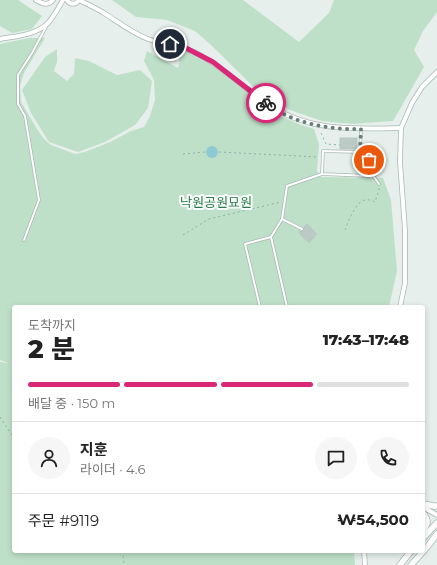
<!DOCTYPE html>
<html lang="ko">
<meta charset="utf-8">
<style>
:root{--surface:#fff;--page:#f6f6f6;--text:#222;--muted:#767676;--line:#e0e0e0;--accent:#db2777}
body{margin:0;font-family:Montserrat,"Noto Sans KR",sans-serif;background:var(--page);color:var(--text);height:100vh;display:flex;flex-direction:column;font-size:15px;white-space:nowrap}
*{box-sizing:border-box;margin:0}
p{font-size:13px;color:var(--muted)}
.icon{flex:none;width:22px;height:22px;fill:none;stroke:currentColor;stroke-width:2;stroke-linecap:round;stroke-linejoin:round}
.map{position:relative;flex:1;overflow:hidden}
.details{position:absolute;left:12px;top:305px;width:413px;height:248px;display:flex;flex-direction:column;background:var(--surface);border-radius:4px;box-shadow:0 2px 6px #0003}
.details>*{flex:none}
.pin{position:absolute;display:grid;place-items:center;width:34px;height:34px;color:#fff;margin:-17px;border:2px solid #fff;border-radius:50%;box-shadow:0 1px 4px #0007}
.courier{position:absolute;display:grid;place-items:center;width:40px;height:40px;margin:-20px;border:3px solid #db2777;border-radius:50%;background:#fff;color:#222;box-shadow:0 1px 5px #0007}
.head em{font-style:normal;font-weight:800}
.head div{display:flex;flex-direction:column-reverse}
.head{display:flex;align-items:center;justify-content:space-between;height:68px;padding:0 16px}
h1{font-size:26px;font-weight:800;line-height:30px}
.bar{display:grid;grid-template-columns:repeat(4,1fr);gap:6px 4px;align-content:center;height:48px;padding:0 16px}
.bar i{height:5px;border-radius:3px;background:var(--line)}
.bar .active{background:var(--accent)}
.bar p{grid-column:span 4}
.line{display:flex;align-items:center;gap:10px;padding:0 16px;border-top:1px solid var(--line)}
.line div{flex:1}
.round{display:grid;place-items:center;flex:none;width:42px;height:42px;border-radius:21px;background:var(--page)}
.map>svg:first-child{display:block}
.green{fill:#bfe0c8}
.water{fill:#8ec9d4}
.building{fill:#bbcac4;stroke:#b8c9c2}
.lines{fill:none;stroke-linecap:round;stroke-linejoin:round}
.lane-casing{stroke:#a8b8b2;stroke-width:3.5}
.street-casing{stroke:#a8b8b2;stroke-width:5.5}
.secondary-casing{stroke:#a4bbb3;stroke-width:7}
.path{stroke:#86b3a5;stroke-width:1;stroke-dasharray:2 3;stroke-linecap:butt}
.lane{stroke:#fff;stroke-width:2}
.street{stroke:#fff;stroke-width:4}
.secondary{stroke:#fff;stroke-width:5.5}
.done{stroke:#687f78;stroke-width:4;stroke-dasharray:0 7.2}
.route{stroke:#db2777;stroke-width:5}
.labels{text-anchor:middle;stroke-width:4;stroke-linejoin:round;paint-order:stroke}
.park-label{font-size:13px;fill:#2d7a4b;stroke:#f7fbf9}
</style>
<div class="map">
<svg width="437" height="565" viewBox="0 0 437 565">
<rect width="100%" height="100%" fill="#e6efeb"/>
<g class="green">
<path d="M0,0H18L42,16L32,29L12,33L0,26Z"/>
<path d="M112,0H243L299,42L329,13L334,0H437V12L423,31L414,50L424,67L393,121L352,124L322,121L290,110L255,88L211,45L195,31L167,20L136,17Z"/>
<path d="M29,38H45L24,73L20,86L21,102L37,129L44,139L51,145L75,154L85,152L110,142L131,131L144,127L150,116L155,100L154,80L144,61L147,51L178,68L181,50L193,54L210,63L249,93L266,110L301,125L314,129L319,144L317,171L321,177L383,178L391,200L397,271L389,307H14V551H265L263,553L267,551H354L355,565H0V362L8,363L0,360V44Z"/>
<path d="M57,49V62L54,71L67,81L74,74L75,58L89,61L117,75L140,70L152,81L148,108L135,125L105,142L78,152L49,142L31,113L22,90L45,57Z"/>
</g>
<circle class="water" cx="212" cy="152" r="6"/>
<g class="building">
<rect x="340" y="138" width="17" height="11"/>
<path d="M307,224L317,234L309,243L299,233L300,231H304V227Z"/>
</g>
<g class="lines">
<g class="lane-casing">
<g id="lane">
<path d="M360,152L361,129"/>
<path d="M369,172L372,174L379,184"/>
<path d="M282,219L302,229"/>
<path d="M271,237L282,219L287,186L322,174L369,176V160L360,152L323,151L322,174"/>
<path d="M24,240L39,200L25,116L18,104V75L32,53L46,27"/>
<path d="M260,307L245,244L271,237L287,307"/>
</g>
</g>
<g class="street-casing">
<g id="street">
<path d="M36,0C43,4 48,6 53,0"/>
<path d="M67,0C70,5 76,5 79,0"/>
<path d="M79,0C87,4 96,8 104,13C118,22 132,33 148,39C165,45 182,45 198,54C223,67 243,87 266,103C307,132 354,129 401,128"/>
<path d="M0,39C16,36 35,35 47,24C53,18 59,7 63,0"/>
<path d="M400,307L405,283V230L400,162L401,128L412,103L422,87L437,72"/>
<path d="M423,507L437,515"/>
<path d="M364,551L365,565"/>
</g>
</g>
<g class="secondary-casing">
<g id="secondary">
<path d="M423,504L434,506H437"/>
<path d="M423,513C429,521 428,523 423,531"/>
<path d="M423,538L437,523"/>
<path d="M400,565L411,551"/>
<path d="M411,565L428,546L437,534"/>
</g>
</g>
<g class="path">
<path d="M321,133L326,144L340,145"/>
<path d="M219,152L318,157"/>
<path d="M183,154L205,152"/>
<path d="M345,230C348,222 356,201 365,200C368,199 373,201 375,202L379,190V187"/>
<path d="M183,235L209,219L281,202"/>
<path d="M0,417L14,438"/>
<path d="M122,551L123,553L124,565"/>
</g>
<use href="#lane" class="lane"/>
<use href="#street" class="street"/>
<use href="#secondary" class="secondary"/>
</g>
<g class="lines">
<path class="done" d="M266,103C292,123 328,130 361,129L360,152L369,160"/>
<path class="route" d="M170,44L186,48L213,62L266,103"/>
</g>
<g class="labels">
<g class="park-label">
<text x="216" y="207">낙원공원묘원</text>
</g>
</g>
</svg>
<div class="pin" style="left:369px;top:160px;background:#ea580c"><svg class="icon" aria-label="bag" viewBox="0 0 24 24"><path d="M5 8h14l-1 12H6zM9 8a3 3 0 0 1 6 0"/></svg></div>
<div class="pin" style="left:170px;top:44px;background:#1f2937"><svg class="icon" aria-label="home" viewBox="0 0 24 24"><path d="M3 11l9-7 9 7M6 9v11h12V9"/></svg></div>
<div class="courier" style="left:266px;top:103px"><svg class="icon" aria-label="bike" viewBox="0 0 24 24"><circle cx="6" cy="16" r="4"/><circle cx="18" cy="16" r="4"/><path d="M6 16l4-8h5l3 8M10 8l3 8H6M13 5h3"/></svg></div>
<section class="details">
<div class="head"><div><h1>2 분</h1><p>도착까지</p></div><em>17:43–17:48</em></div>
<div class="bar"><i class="active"></i><i class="active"></i><i class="active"></i><i></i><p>배달 중 · 150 m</p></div>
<div class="line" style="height:72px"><a class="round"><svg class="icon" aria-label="person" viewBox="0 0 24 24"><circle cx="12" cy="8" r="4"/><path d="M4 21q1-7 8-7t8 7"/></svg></a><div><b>지훈</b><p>라이더 · 4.6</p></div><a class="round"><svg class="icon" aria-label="chat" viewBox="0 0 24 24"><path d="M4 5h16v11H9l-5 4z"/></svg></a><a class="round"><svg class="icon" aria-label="phone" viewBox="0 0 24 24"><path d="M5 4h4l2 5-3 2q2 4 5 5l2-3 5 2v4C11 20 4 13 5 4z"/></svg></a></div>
<div class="line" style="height:52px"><div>주문 #9119</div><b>₩54,500</b></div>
</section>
</div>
